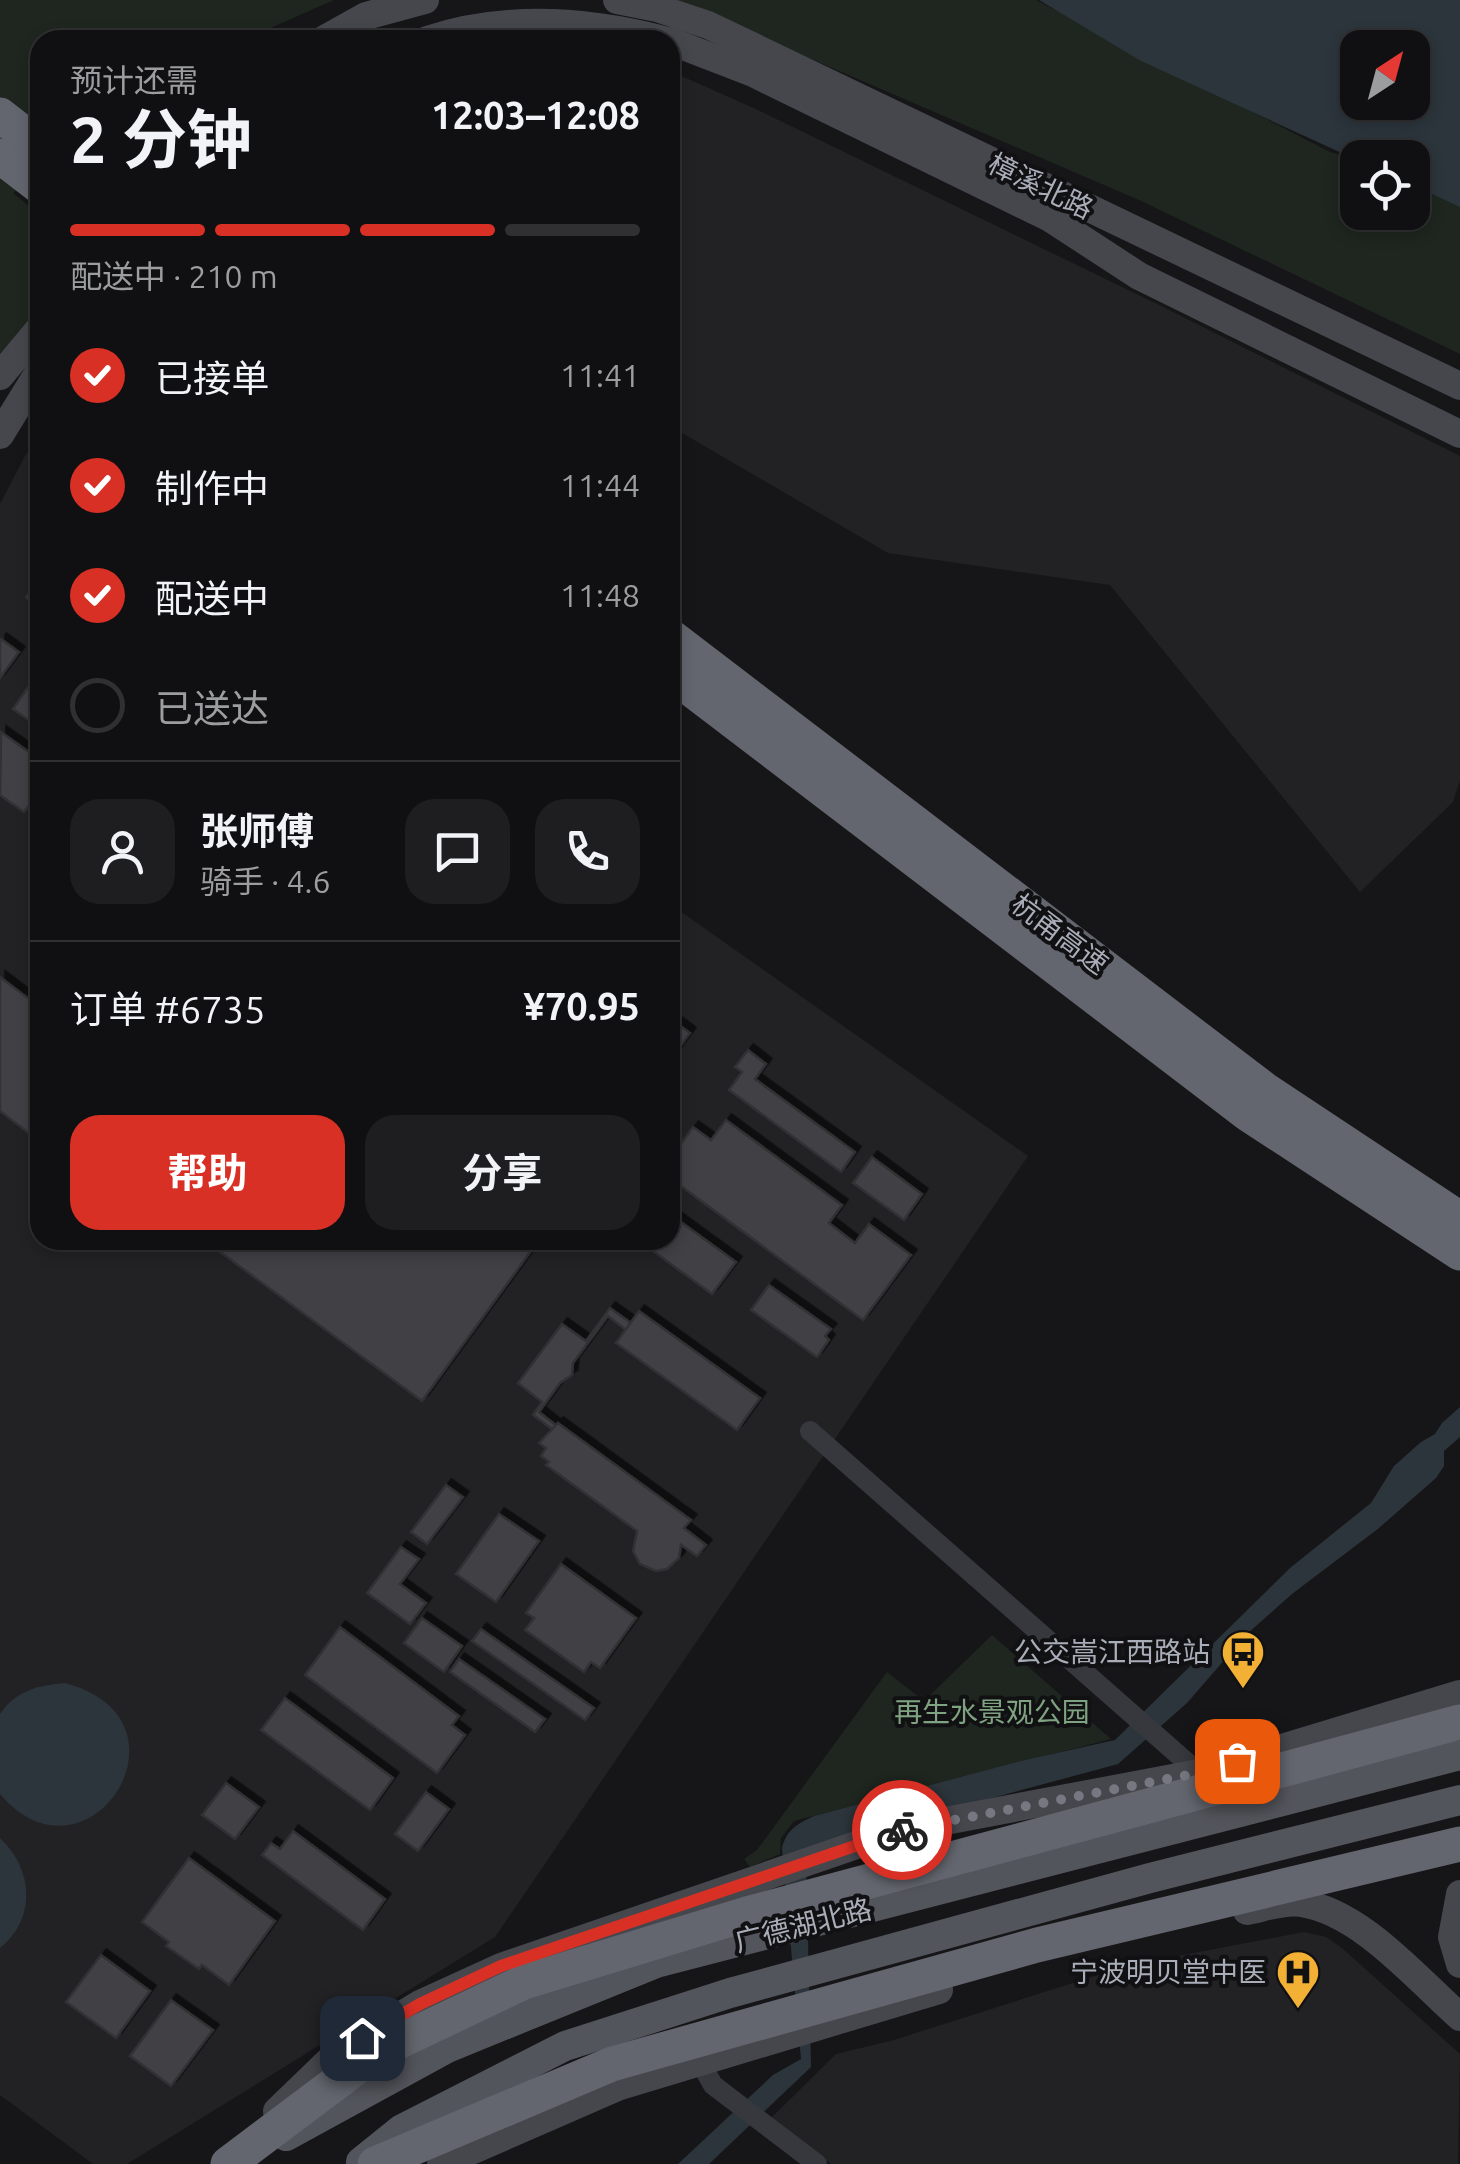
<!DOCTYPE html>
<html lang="zh">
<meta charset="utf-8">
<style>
:root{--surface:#101012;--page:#1e1e20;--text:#f1f3f6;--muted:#9c9d9f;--line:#303032;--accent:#d93025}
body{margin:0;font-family:Ubuntu,"Noto Sans SC",sans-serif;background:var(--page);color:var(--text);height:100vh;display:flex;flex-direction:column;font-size:38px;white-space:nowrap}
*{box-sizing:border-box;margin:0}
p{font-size:32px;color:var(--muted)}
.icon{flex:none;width:55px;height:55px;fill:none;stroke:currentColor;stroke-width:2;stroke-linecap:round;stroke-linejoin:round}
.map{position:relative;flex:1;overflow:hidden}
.details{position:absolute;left:30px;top:30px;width:650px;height:1220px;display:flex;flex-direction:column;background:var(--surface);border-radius:30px;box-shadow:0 5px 15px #0003,0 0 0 2px var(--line)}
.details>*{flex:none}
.needle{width:65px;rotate:36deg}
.controls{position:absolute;left:1340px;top:30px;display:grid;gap:20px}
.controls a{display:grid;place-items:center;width:90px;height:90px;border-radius:20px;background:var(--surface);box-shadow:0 5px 15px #0003,0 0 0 2px var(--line);font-size:50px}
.pin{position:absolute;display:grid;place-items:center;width:85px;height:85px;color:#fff;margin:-42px;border-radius:20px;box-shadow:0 5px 15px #0006}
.courier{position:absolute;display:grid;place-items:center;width:100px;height:100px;margin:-50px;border:8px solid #d93025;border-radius:50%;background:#fff;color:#222;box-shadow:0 2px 12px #0007}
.headline em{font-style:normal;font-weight:700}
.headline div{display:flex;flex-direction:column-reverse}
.headline{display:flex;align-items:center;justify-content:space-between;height:170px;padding:0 40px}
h1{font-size:65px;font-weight:700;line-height:75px}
.bar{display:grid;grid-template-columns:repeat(4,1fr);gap:15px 10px;align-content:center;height:120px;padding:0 40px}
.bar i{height:12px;border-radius:8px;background:var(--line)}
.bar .selected{background:var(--accent)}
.bar p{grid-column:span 4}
.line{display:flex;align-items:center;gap:25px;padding:0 40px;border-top:2px solid var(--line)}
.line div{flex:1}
.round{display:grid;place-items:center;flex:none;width:105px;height:105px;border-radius:30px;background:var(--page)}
ol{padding:0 40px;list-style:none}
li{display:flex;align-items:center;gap:30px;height:110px}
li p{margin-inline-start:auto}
li .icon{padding:10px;border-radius:50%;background:var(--accent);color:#fff;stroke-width:4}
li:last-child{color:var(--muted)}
li i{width:55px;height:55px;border:5px solid var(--line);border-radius:50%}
.action{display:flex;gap:20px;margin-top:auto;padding:20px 40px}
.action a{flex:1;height:115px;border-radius:30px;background:var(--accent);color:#fff;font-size:40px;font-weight:700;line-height:115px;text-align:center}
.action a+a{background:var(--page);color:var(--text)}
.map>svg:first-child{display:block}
.built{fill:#222225}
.green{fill:#1e261f}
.water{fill:#2c353c;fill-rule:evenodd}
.building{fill:#404145;stroke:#303034;stroke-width:2.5;filter:url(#shadow)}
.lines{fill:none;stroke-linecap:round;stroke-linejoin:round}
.street{stroke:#37383d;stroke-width:20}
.secondary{stroke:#45474d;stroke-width:28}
.primary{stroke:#53555c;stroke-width:30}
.highway{stroke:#63666e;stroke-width:35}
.done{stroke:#757880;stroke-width:10;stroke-dasharray:0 18}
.route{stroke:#d93025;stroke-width:12}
.labels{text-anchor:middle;stroke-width:8;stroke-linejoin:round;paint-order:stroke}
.street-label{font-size:28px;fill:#a8adb8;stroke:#111113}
.poi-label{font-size:28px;fill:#a8adb8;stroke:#111113;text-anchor:end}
.park-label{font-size:28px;fill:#7fa381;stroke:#111113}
</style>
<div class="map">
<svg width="1460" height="2164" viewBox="0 0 1460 2164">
<defs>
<filter id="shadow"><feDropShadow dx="5.5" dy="-5.5" stdDeviation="0" flood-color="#0009"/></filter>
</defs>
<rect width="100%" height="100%" fill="#161618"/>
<g class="built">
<path d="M670,71L756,109L1159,305L1460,456V780L1453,802L1360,892L1110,585L888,553L670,426Z"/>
<path d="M27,452L40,461V1240H670V904L1028,1156L495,1937L127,2164H93L0,2095V504Z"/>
<path d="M1304,1932L1326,1937L1342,1948L1460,2054L1458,2164H831L770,2119L836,2054L894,2040L1126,1966Z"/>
</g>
<g class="green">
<path d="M0,0H334L243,40H40V173L13,193L40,215V305L0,356Z"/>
<path d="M674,0H1036L1330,152L1357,160L1358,212H1412L1413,177L1460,192V354L1139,200Z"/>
<path d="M992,1635L1111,1739L794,1821L781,1838L780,1854L750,1867L744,1859L757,1850L887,1672L924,1701Z"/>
</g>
<g class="water">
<path d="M1039,0H1460V207L1413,185L1412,158H1358L1357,160L1141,61ZM1358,48H1412V102H1358Z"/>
<path d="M1460,1407V1437L1444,1451V1466L1436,1478L1379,1528L1292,1594L1246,1635L1187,1703L1118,1764L948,1810L806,1856L811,2067L709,2164H678L773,2075L801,2059L782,1848C787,1829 797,1824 814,1816L1021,1761L1115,1740L1290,1568L1371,1503L1394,1466L1421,1442L1435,1434L1442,1423Z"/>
<path d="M65,1683C204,1720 87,1897 0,1794V1714C15,1691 39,1685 65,1683Z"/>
<path d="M0,1838C33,1869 37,1918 0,1948Z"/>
</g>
<g class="building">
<path d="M40,578V606L39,608L26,597Z"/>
<path d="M1,639L19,652L0,678V641Z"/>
<path d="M33,680L40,685V728L13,709Z"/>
<path d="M1,732L40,760V790L24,812L0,795Z"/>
<path d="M0,977L40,1007V1120L30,1134L0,1111Z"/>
<path d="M670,1018L690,1033L670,1060Z"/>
<path d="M748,1050L766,1064L755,1079L855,1152L841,1172L729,1090L742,1072L735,1067Z"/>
<path d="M726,1120L842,1205L829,1223L855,1243L869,1224L911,1255L863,1320L670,1178V1159L693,1127L711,1140Z"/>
<path d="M872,1157L922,1194L904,1220L853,1183Z"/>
<path d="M670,1214L736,1262L712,1294L638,1240H670Z"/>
<path d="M204,1240H539L422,1401Z"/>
<path d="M769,1285L831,1329L825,1336L829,1340L817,1357L751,1310Z"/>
<path d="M610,1308L631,1323L626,1330L608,1316L573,1363L572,1375L560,1383L539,1412L557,1426L553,1430L533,1415L542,1402L518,1383L562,1324L586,1341Z"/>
<path d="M639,1311L760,1398L737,1430L616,1343Z"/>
<path d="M558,1423L691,1520L684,1528L706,1545L697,1556L681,1545L679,1558L667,1569L656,1571L640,1564L633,1551L637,1531L546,1465L549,1462L541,1456L546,1448L539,1443Z"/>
<path d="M446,1485L463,1497L427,1544L411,1532Z"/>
<path d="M499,1514L539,1541L496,1602L456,1574Z"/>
<path d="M401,1547L419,1559L400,1584L426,1603L410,1624L367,1593Z"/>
<path d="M561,1564L636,1618L600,1668L591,1662L584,1672L525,1630L534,1618L526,1613Z"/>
<path d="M422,1618L462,1646L444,1672L404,1643Z"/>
<path d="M340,1627L459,1716L452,1725L465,1735L437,1773L305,1675Z"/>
<path d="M481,1629L594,1708L585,1720L472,1641Z"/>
<path d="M459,1659L545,1719L535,1732L450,1672Z"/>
<path d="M285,1698L393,1778L370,1810L261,1730Z"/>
<path d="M226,1783L259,1807L235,1839L202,1815Z"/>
<path d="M426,1792L449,1809L418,1851L395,1834Z"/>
<path d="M293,1831L385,1899L363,1930L262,1855L271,1843L280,1849Z"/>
<path d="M189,1858L275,1921L229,1985L202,1965L199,1969L166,1946L169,1942L142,1922Z"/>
<path d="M101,1955L150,1991L116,2038L66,2002Z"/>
<path d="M171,2000L213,2030L171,2086L130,2056Z"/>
</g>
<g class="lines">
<g class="street">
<path d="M810,1431L1199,1773"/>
<path d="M700,2062L713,2085L817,2164"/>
</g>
<g class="secondary">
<path d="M617,0L657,8L708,25L1460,386"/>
<path d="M323,40L366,16L425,0"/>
<path d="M427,40C505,14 586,20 664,40"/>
<path d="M670,41L753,73L1050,218L1139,276L1460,434"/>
<path d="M0,376L40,328"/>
<path d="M0,435L40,370"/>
<path d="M1460,1894L1452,1937L1460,1964"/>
<path d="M1247,1911C1263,1908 1285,1900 1301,1903C1361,1912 1416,1978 1460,2017"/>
<path d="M277,2111L334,2056L420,2004L501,1967L903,1829L1199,1773L1460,1694"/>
<path d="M441,2164L620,2086L939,1990"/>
</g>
<g class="primary">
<path d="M286,2136L447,2048L656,1963L1460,1755"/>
<path d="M361,2162L402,2129L565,2046L730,1993L1150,1878L1460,1800"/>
</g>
<g class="highway">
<path d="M0,115L40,146"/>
<path d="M0,156L40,187"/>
<path d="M670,636L1264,1089L1460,1219"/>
<path d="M670,673L1248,1114L1460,1253"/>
<path d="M228,2164L377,2052L524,1982L747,1914L1460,1722"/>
<path d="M375,2164L612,2064L1037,1945L1460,1844"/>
</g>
</g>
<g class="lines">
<path class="done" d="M902,1830L1199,1773L1237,1761"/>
<path class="route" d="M362,2038L420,2004L501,1966L902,1830"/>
</g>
<defs>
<g id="bus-pin" transform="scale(2.25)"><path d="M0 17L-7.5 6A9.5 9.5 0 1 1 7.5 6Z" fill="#f2b134" stroke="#111113"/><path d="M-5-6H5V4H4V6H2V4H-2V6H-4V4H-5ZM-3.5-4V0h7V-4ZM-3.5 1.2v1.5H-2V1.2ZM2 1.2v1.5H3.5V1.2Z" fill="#111"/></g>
<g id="hospital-pin" transform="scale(2.25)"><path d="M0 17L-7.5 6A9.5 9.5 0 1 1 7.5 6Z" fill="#f2b134" stroke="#111113"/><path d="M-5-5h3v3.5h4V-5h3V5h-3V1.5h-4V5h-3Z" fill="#111"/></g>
</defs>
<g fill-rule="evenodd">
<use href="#bus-pin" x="1243" y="1652"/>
<use href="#hospital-pin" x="1298" y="1972"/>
</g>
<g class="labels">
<g class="street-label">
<text transform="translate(1041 186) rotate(26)" y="10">樟溪北路</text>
<text transform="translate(1060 934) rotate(37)" y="10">杭甬高速</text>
<text transform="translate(803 1925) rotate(-14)" y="10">广德湖北路</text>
</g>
<g class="poi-label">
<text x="1210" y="1662">公交嵩江西路站</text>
<text x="1266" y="1982">宁波明贝堂中医</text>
</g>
<g class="park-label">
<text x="992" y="1722">再生水景观公园</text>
</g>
</g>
</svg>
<div class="controls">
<a><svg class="needle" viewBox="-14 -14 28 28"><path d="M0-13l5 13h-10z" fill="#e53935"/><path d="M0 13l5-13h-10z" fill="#9c9d9f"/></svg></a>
<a><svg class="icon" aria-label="locate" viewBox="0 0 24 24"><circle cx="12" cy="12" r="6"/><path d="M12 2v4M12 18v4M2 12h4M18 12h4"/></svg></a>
</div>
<div class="pin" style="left:1237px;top:1761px;background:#ea580c"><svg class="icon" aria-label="bag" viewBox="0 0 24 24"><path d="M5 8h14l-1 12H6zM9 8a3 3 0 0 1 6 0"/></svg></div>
<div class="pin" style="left:362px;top:2038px;background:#1f2937"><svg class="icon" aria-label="home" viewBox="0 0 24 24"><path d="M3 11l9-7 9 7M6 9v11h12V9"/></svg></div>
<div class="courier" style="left:902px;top:1830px"><svg class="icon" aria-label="bike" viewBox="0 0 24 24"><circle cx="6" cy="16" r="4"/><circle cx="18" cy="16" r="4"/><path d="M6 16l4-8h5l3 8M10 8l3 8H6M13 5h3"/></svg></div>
<section class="details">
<div class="headline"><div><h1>2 分钟</h1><p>预计还需</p></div><em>12:03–12:08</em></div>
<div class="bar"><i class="selected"></i><i class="selected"></i><i class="selected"></i><i></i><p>配送中 · 210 m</p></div>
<ol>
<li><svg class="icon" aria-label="check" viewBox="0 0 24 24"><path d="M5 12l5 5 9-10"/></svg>已接单<p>11:41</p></li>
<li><svg class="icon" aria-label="check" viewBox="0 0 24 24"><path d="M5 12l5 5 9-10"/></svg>制作中<p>11:44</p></li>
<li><svg class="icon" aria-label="check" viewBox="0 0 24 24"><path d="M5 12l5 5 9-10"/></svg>配送中<p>11:48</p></li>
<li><i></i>已送达</li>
</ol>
<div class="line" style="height:180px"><a class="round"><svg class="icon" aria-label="person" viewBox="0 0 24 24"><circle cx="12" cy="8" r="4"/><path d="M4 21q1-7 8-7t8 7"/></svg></a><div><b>张师傅</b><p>骑手 · 4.6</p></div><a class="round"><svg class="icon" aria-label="chat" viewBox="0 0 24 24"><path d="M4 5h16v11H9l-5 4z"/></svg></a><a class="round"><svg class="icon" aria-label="phone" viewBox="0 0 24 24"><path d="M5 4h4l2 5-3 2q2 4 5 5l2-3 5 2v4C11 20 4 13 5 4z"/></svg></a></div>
<div class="line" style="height:130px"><div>订单 #6735</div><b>¥70.95</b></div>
<div class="action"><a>帮助</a><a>分享</a></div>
</section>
</div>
